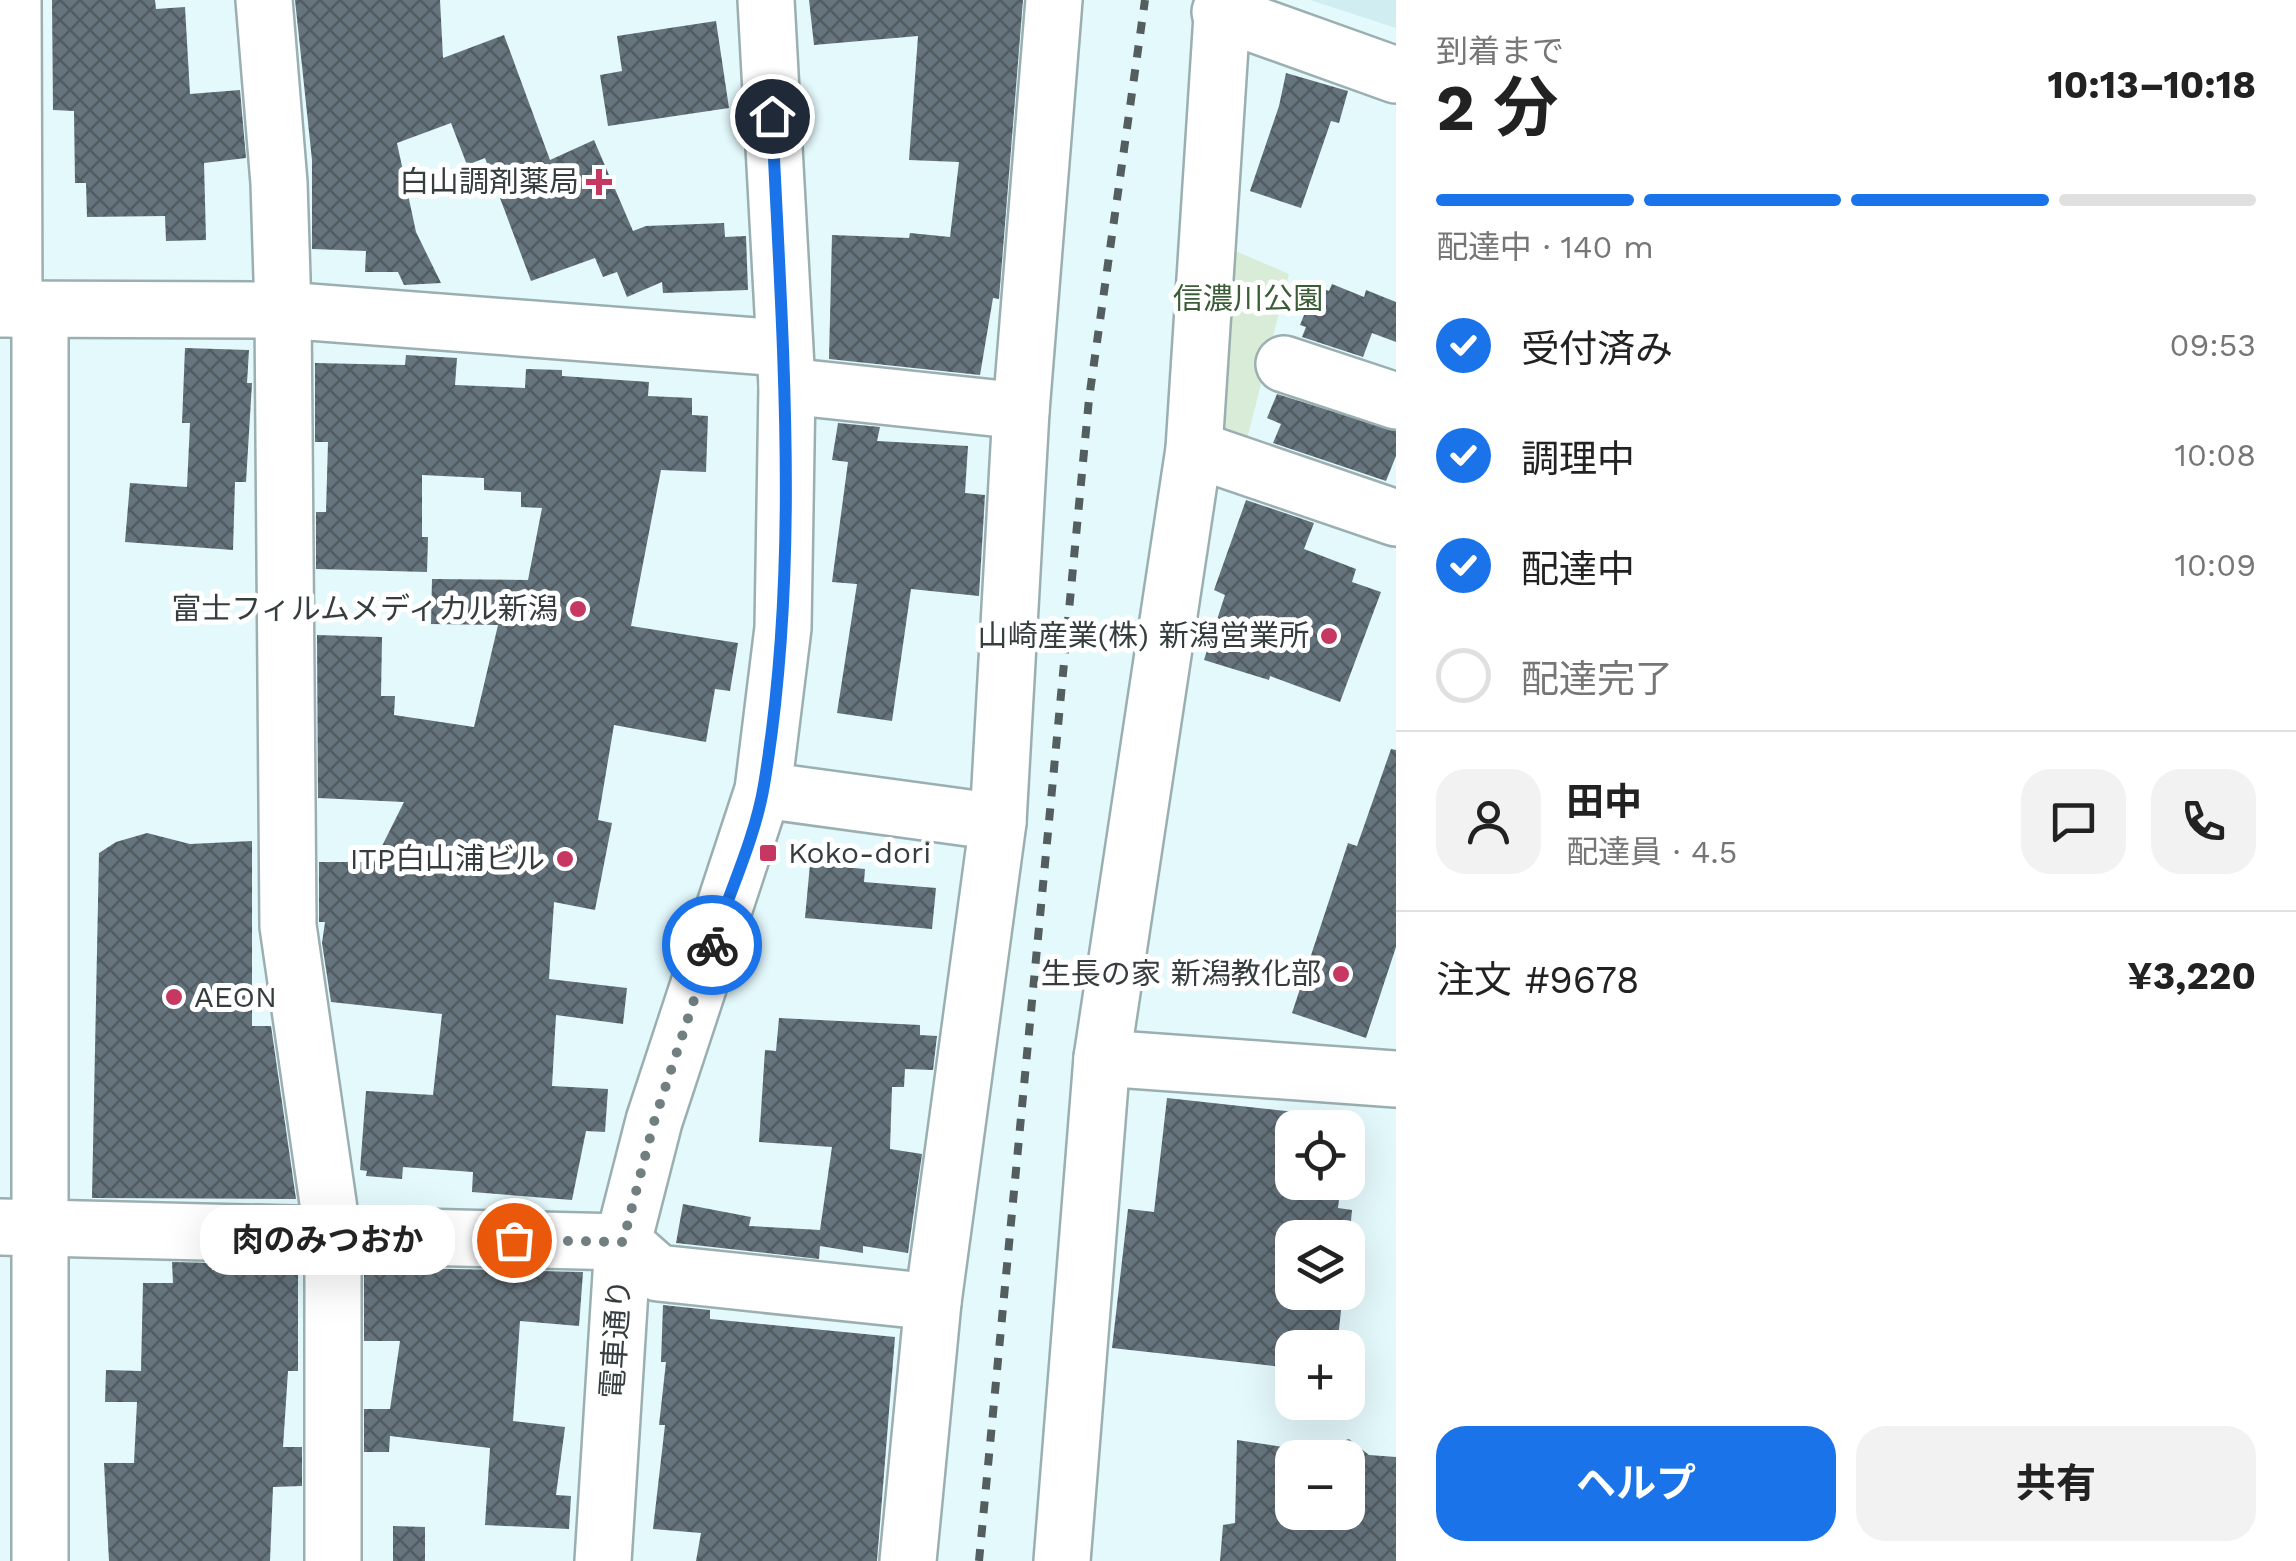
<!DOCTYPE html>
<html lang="ja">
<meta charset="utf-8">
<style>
:root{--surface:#fff;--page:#f2f2f2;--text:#222;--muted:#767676;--line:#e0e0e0;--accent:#1a73e8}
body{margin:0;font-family:"Work Sans","Noto Sans JP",sans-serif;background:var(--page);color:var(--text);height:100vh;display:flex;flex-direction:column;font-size:38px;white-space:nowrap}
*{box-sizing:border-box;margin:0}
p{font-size:32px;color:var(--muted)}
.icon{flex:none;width:55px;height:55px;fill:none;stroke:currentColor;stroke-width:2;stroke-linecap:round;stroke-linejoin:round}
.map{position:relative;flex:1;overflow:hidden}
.drawer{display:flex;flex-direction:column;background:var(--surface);width:900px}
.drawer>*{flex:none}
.fabs{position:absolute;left:1275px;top:1110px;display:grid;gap:20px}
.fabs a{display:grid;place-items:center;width:90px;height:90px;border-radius:20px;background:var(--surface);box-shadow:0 10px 40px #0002;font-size:50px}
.pin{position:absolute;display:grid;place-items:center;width:85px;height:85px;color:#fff;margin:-42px;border:5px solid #fff;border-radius:50%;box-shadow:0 2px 10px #0007}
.courier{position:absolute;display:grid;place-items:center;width:100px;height:100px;margin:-50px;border:8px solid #1a73e8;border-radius:50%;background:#fff;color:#222;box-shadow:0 2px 12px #0007}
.bubble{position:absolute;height:70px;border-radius:30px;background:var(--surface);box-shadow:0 10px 40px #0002;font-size:32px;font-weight:700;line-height:70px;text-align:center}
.overview em{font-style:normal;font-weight:700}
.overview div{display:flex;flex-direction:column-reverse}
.overview{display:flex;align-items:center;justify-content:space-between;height:170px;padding:0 40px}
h1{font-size:65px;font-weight:700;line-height:75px}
.bar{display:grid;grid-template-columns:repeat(4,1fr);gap:15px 10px;align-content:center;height:120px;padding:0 40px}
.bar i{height:12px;border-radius:8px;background:var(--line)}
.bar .selected{background:var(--accent)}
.bar p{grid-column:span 4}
.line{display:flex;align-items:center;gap:25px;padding:0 40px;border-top:2px solid var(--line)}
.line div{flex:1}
.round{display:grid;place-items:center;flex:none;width:105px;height:105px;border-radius:30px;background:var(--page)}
ol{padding:0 40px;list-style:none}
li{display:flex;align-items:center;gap:30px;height:110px}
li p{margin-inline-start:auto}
li .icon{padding:10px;border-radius:50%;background:var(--accent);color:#fff;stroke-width:4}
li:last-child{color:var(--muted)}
li i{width:55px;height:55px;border:5px solid var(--line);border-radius:50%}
.button{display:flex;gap:20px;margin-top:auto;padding:20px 40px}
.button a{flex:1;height:115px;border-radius:30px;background:var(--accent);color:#fff;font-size:40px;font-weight:700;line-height:115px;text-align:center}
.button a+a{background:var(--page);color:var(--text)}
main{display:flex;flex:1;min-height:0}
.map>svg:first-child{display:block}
.built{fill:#d0eef2}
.park{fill:#d9ecd7}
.building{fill:url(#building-cross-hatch);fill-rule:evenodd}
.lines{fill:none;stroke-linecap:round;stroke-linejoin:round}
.minor-casing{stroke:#9bafb1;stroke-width:60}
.minor{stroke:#fff;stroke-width:55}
.rail{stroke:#545e5f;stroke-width:8;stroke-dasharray:12 12;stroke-linecap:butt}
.done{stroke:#727f80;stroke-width:10;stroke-dasharray:0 18}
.route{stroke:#1a73e8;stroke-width:12}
.poi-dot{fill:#c63862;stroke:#fff;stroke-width:4}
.labels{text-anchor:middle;stroke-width:10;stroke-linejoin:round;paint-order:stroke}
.poi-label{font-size:30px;fill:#353d3e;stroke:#fff;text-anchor:end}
.park-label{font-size:30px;fill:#3a5d37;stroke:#fff}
.street-label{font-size:30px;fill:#353d3e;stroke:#fff}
</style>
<main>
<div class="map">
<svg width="1396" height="1561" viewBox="0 0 1396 1561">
<defs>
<pattern id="building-cross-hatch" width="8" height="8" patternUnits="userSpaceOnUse" patternTransform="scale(2.5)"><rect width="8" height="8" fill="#66747d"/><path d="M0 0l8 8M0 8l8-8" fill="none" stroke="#505c62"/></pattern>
</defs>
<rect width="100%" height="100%" fill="#e4f9fc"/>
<path class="built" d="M1310,0H1396V28Z"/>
<path class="park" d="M1219,244L1289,274L1246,443L1219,434Z"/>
<g class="building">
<path d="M52,0H155L156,9L185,7L190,94L240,90L246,158L204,163L206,240L166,241L165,216L87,217L86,183H75L74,111L53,110Z"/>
<path d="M295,0H440L443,58L504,35L550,160L594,140L633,231L646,226L724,223L725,237L746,236L748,290L663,293L662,282L627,297L617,272L603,277L595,258L531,281L485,158L467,165L451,123L397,143L416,232L441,283L404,285L398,272H365L366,251L312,249V160Z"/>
<path d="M809,0H1023L999,299L993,298L980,375L829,359L832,235L909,238L910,233L950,237L959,162L909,160L918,36L814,45Z"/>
<path d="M716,21L729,108L608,126L600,75L622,71L617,36Z"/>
<path d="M1286,73L1348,91L1339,123L1331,121L1301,208L1250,191L1279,106Z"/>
<path d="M1332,284L1364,297L1366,290L1396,302V342L1372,333L1363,357L1302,337L1306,327L1300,325L1316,286L1329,291Z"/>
<path d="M185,348L249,350L247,383H252L246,482H235L233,550L125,542L130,483L187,487L190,423H182Z"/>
<path d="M406,355L457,358L455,385L525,388L526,369L562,370V376L649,382L648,396L692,398V415L708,416L706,472L661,470L631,626L738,643L730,691L715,689L706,742L614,725L598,820L612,823L595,910L554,902L549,979L627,988L623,1024L556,1015L552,1086L608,1089L605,1132L586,1131L572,1200L472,1192L473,1172L403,1167L402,1179L366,1176L367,1171L360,1170L366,1091L433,1095L442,1014L331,1002L322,943L325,922H319V862H374L404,802L318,798L317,635L382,637L381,696H395L394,715L474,727L498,625L431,624L432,579L528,580L542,508L521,507V492L484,490V478L422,475V537H428L427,572L316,569V512H326L328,442H315V363L405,365Z"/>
<path d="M1277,394L1396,431V456L1386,481L1273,443L1281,424L1267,418Z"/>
<path d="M838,423L880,427L877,441L968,446L965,493L985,495L979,596L911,589L892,721L837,713L857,584L832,582L848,462L832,460Z"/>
<path d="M1246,500L1314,523L1304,549L1356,569L1352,582L1381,592L1340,702L1270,676L1269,680L1204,660L1225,595L1214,590Z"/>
<path d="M1391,749L1396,750V947L1366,1038L1292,1013L1348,843L1357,846Z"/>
<path d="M147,833L190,844L252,841V1026H271L296,1199L92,1198L99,853L116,842Z"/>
<path d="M810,864L865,869L864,882L936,888L932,929L805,918Z"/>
<path d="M779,1018L920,1025V1035L937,1036L933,1070L905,1069L904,1087H892L890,1149L922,1154L908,1253L863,1246V1253L820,1246L819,1259L676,1243L683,1204L751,1217L749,1226L820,1230L832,1147L759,1142L765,1050L776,1051Z"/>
<path d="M1167,1098L1322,1115L1320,1128H1292V1182H1341L1338,1208L1352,1210L1348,1253V1238H1292V1292H1343L1337,1348H1292V1368L1112,1348L1128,1209L1154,1212Z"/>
<path d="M172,1262L212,1263V1270L298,1271V1371H288L283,1447H302V1486L273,1487L270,1561H109L104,1463H134L137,1402H105L106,1370L141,1371L143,1283H173Z"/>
<path d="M364,1267L583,1272L579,1326L520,1321L513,1421L565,1427L556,1495L571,1496L569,1529L485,1525L490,1448L390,1436L389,1452H364V1409H390L400,1341H364Z"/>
<path d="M663,1305L710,1310V1319L895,1337L877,1561H696L701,1533L653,1529L665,1425H659L666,1362H661Z"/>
<path d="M1349,1439L1369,1455L1396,1457V1561H1220L1223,1525L1235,1523L1237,1440L1310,1451ZM1292,1458H1348V1512H1292Z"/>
<path d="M393,1526L425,1527V1561H393Z"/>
</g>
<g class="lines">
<g class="minor-casing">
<g id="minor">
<path d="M13,0L14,309"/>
<path d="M264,0L279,183L283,310L288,926L333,1237V1561"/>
<path d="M1220,12L1396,75"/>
<path d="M0,309L283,310L783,348"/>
<path d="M40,310V1561"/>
<path d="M1284,364L1396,401"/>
<path d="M787,386L1021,411"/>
<path d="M1194,449L1396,518"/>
<path d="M763,790L998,822"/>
<path d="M1102,1058L1396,1079"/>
<path d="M0,1227L623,1242L658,1273L933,1302"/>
<path d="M603,1561L623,1242L654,1121L763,790L783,628L787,386L766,0"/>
<path d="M908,1561L933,1302L998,822L1021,411L1054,0"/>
<path d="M1062,1561L1102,1058L1194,449L1223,0"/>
</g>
</g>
<use href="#minor" class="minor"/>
<path class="rail" d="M979,1561L1089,399L1145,0"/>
</g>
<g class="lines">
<path class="done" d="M514,1240L623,1242L654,1122L712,945"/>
<path class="route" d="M712,945C729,893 755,839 764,785C801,563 782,339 772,116"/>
</g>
<g class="poi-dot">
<path d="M594 167h10v10h10v10h-10v10h-10v-10h-10v-10h10z"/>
<circle cx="578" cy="609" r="10"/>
<circle cx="1329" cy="636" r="10"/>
<rect x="758" y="843" width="20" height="20" rx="5"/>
<circle cx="565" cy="859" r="10"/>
<circle cx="1341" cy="974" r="10"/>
<circle cx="174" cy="997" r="10"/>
</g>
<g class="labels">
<g class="poi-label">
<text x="579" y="192">白山調剤薬局</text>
<text x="558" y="619">富士フィルムメディカル新潟</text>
<text x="1309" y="646">山崎産業(株) 新潟営業所</text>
<text x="788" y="863" text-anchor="start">Koko-dori</text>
<text x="545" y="869">ITP白山浦ビル</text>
<text x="1321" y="984">生長の家 新潟教化部</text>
<text x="194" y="1007" text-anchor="start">AEON</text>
</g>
<g class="park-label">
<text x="1248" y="309">信濃川公園</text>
</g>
<g class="street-label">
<text transform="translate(616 1339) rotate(-86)" y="10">電車通り</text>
</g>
</g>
</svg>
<div class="fabs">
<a><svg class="icon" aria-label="locate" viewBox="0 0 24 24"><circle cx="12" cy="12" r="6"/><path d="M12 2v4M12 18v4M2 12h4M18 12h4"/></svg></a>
<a><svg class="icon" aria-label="layers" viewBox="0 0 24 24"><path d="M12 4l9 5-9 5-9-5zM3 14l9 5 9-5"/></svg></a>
<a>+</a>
<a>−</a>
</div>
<div class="pin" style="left:514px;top:1240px;background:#ea580c"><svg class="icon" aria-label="bag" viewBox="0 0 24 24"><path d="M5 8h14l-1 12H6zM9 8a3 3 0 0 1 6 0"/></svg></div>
<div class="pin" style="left:772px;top:116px;background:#1f2937"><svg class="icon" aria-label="home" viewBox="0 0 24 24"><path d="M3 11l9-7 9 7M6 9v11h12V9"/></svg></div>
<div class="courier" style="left:712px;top:945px"><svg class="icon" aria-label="bike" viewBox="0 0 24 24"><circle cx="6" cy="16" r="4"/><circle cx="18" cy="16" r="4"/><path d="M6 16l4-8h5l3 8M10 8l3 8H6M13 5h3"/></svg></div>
<div class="bubble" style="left:200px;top:1205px;width:255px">肉のみつおか</div>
</div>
<section class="drawer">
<div class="overview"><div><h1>2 分</h1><p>到着まで</p></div><em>10:13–10:18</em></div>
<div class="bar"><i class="selected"></i><i class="selected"></i><i class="selected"></i><i></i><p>配達中 · 140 m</p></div>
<ol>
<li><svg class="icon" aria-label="check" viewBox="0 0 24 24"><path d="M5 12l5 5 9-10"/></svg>受付済み<p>09:53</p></li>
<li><svg class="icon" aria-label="check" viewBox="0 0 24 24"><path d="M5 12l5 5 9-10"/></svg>調理中<p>10:08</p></li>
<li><svg class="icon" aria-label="check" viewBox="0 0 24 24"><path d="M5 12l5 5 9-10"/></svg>配達中<p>10:09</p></li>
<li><i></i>配達完了</li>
</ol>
<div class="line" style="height:180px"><a class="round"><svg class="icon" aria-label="person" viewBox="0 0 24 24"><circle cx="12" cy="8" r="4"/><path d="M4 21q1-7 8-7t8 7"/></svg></a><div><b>田中</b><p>配達員 · 4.5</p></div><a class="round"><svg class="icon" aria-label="chat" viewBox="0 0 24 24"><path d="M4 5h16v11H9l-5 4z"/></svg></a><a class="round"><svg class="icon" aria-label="phone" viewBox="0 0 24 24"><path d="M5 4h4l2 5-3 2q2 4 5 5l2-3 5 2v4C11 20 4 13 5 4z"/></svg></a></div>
<div class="line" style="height:130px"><div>注文 #9678</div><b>¥3,220</b></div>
<div class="button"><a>ヘルプ</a><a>共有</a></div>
</section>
</main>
